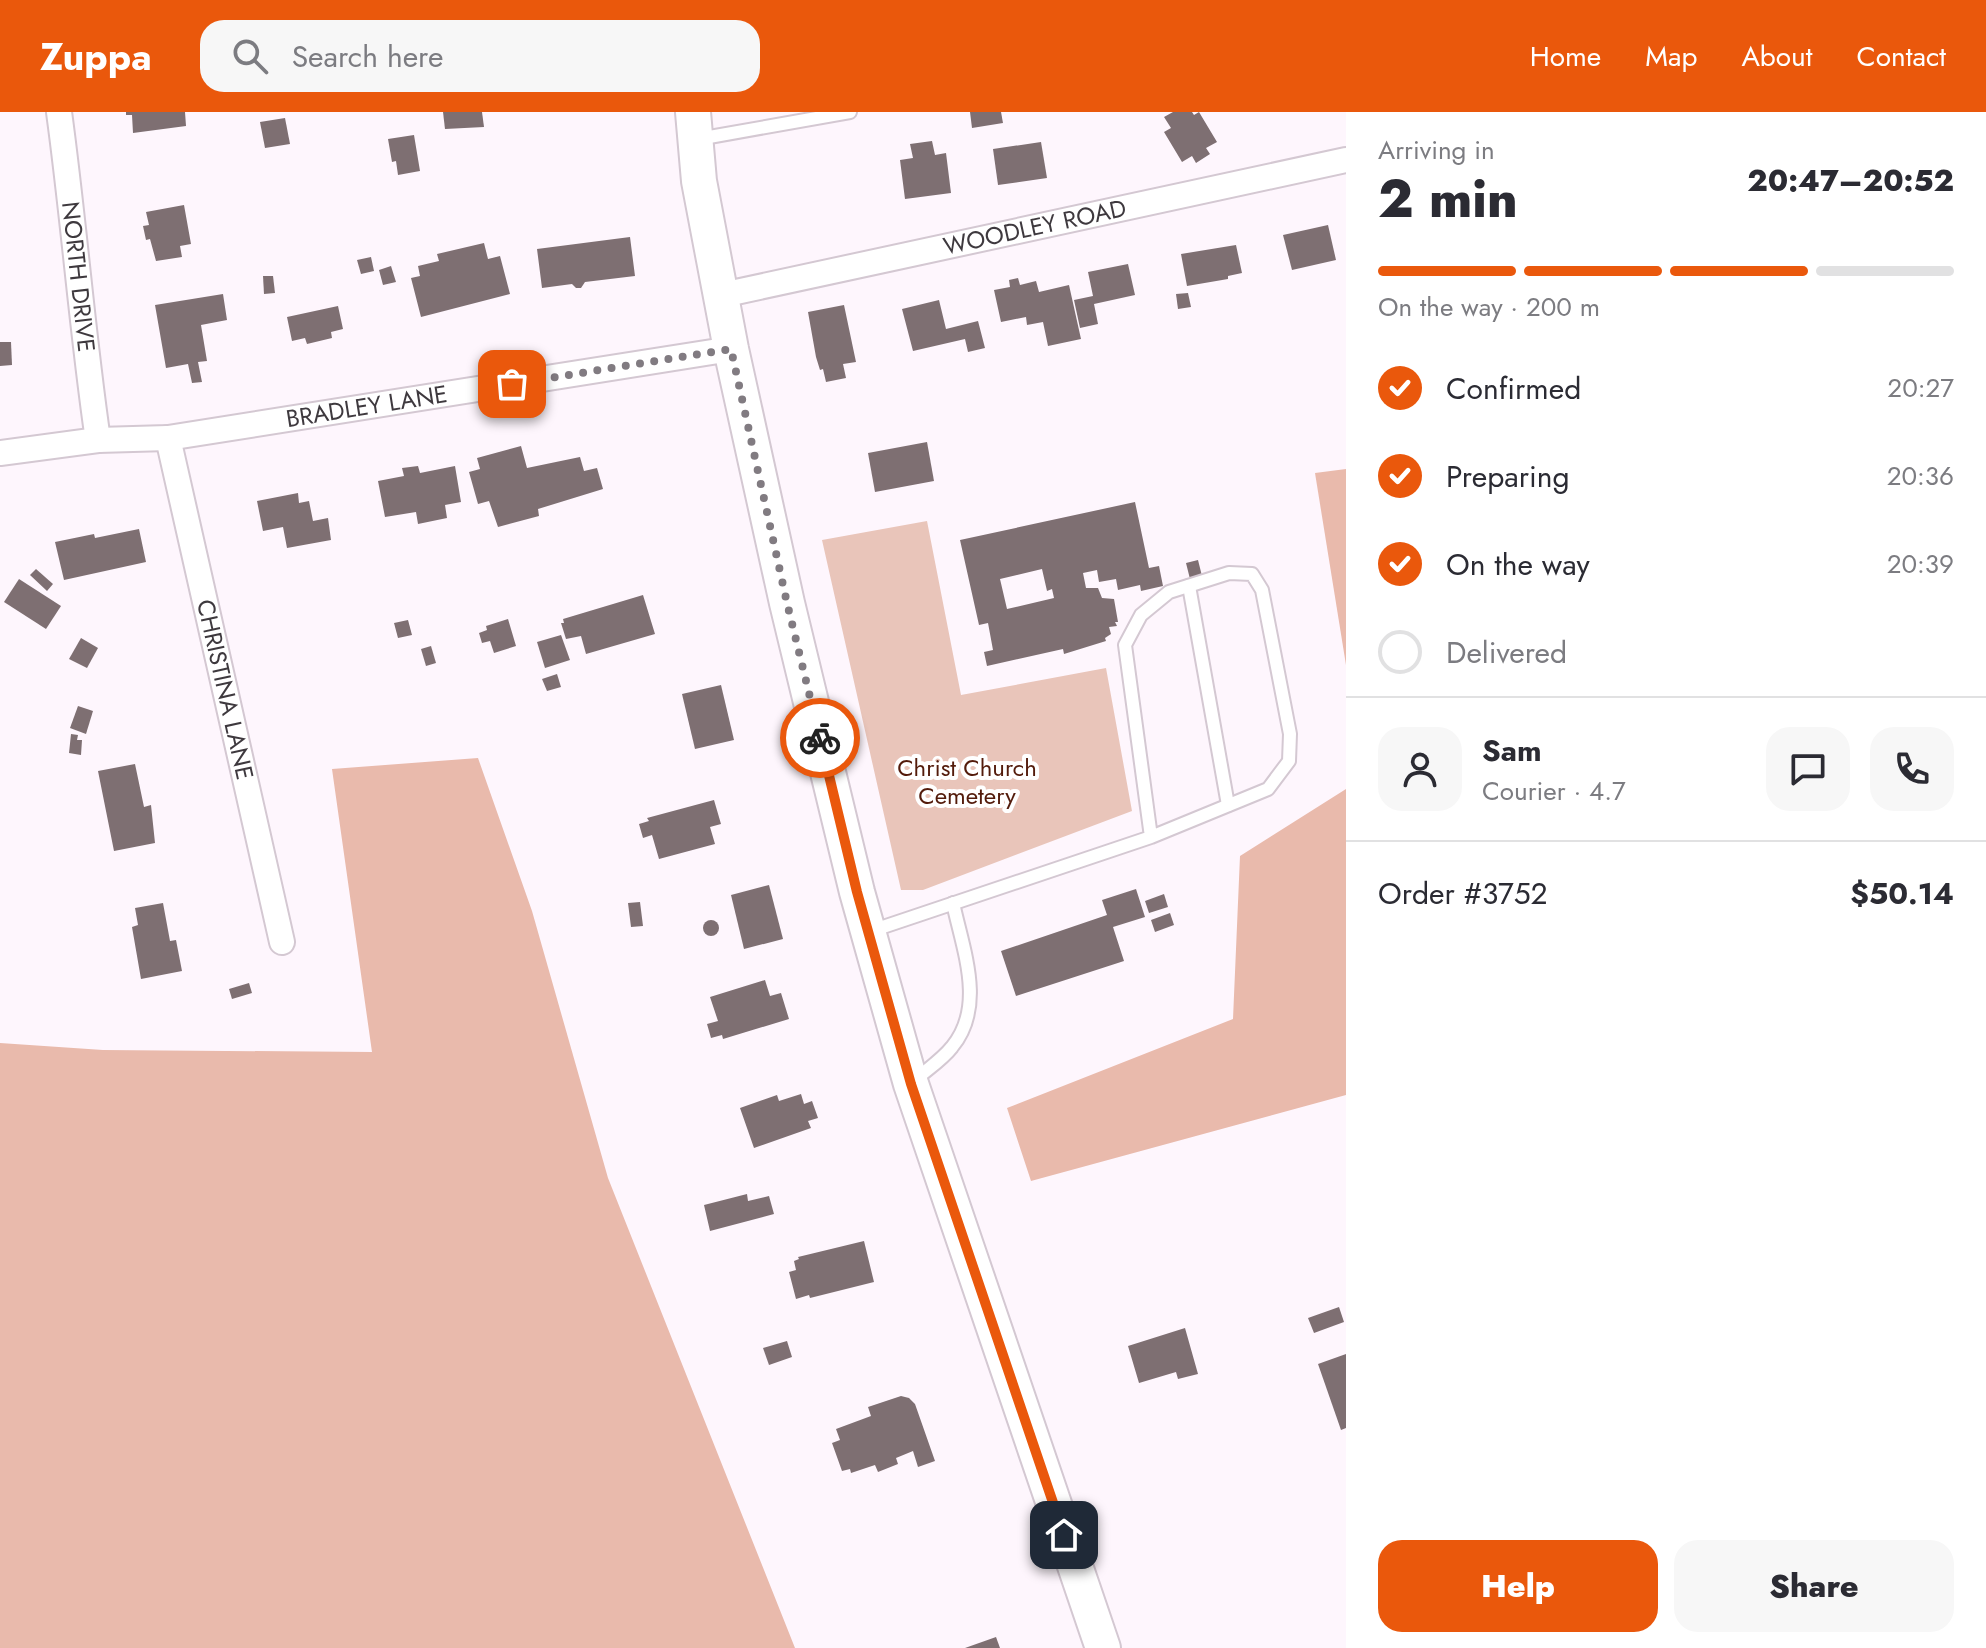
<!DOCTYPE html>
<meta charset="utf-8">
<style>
:root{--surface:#fff;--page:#f7f7f7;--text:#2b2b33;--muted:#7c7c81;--line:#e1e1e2;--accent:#ea580c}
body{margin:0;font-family:Jost,sans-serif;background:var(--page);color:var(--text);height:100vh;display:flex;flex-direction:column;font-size:30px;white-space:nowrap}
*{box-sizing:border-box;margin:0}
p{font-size:26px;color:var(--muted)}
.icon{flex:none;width:44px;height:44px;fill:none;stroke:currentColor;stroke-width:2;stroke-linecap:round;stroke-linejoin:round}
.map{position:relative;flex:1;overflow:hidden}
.panel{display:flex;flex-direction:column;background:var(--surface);width:640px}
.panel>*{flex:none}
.pin{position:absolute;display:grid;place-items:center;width:68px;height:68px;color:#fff;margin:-34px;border-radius:16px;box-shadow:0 4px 12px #0006}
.courier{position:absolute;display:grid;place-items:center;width:80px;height:80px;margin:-40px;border:6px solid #ea580c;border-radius:50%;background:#fff;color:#222;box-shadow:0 2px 10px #0007}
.overview em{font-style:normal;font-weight:800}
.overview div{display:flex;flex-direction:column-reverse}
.overview{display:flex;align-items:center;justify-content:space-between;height:136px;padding:0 32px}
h1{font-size:52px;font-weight:800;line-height:60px}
.bar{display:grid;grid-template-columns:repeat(4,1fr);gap:12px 8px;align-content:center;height:96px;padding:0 32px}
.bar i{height:10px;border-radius:6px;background:var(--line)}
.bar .current{background:var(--accent)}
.bar p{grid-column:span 4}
.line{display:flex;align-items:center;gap:20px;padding:0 32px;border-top:2px solid var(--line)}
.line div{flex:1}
.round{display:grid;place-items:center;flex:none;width:84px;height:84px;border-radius:24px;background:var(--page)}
ol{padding:0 32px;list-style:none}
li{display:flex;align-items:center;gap:24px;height:88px}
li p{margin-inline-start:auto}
li .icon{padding:8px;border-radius:50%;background:var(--accent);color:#fff;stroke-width:4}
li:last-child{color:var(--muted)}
li i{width:44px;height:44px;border:4px solid var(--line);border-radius:50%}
.primary-button{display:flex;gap:16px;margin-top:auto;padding:16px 32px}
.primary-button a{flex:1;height:92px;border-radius:24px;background:var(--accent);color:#fff;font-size:32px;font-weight:800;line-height:92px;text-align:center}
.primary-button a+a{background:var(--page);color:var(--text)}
header{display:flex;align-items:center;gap:48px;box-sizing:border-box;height:112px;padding:0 40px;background:var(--accent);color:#fff}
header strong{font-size:38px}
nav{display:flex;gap:44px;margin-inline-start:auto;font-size:28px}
.search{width:560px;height:72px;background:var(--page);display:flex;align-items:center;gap:20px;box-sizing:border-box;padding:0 28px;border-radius:24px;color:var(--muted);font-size:30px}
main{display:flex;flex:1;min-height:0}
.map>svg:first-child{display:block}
.green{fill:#e9c5ba}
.forest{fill:#e9baac}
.building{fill:#7e6f72;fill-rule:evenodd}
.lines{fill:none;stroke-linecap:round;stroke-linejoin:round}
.lane-casing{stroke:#d4c8d2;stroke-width:16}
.street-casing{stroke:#d4c8d2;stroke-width:28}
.secondary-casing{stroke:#d4c8d2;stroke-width:38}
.lane{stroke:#fff;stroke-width:12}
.street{stroke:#fff;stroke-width:24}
.secondary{stroke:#fff;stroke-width:34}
.done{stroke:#817b81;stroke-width:8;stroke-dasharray:0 14.4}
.route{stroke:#ea580c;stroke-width:10}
.labels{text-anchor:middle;stroke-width:8;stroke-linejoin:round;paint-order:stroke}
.street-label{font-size:24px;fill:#3e393e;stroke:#fff}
.park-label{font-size:24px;fill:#531b0b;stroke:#fff}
</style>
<header>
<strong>Zuppa</strong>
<div class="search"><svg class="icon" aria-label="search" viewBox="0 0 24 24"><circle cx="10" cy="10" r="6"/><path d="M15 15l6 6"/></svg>Search here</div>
<nav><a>Home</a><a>Map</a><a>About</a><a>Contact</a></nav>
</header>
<main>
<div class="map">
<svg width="1346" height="1536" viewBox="0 0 1346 1536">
<rect width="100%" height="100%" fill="#fef6fd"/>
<path class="green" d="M927,409L961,583L1106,556L1132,699L923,778H901L822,428Z"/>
<g class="forest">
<path d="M1346,357V553L1315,361Z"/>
<path d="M478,646L532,799L608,1066L795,1536H0V931L103,938L372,940L332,657Z"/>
<path d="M1346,677V983L1031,1069L1007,996L1233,907L1240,744Z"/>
</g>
<g class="building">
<path d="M126,0H185L186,14L133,21L132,3H126Z"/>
<path d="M443,0H482L484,15L445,17Z"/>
<path d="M970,0H1001L1003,11L972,16Z"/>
<path d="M1173,0H1192L1194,3L1199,0L1217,30L1206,36L1210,42L1196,51L1192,44L1182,50L1164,20L1171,16L1164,5Z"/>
<path d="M285,6L290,32L265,36L260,10Z"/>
<path d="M414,23L420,59L398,63L396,49L392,50L388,27Z"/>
<path d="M932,29L935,43L946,41L951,81L905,87L900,48L913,46L910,32Z"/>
<path d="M1041,30L1047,66L998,73L993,37Z"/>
<path d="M184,93L191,132L180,134L182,145L156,149L150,127L146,128L143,114L149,113L146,100Z"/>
<path d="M1328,113L1336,148L1292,158L1283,123Z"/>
<path d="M630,125L635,164L585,170L581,176H576L572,172L542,176L537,137Z"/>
<path d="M484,131L488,147L500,144L510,182L421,205L411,166L420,164L418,154L439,149L437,142Z"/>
<path d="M1236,133L1242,161L1228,164V167L1187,174L1181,142Z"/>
<path d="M371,145L374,159L361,162L357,148Z"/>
<path d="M1128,152L1135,183L1094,192L1098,212L1080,216L1074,188L1093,184L1088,160Z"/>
<path d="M391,154L396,170L383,173L379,158Z"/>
<path d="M263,164H273L275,181L264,182Z"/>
<path d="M1018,166L1020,173L1036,169L1039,180L1069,173L1081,227L1048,234L1043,210L1027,213L1026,205L1001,210L994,178L1010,175L1009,168Z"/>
<path d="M1188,181L1191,195L1178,197L1176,182Z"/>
<path d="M223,182L227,208L201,213L207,249L198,250L202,270L192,271L188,252L166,256L155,193Z"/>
<path d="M939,188L946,217L978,209L985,236L968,240L965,227L913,239L902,197Z"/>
<path d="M844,193L856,250L843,252L846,266L826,270L823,257L820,258L816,245L808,200Z"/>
<path d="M338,194L343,217L331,220L332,226L307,232L305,226L292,229L287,205Z"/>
<path d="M0,230H11L12,253L0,254Z"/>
<path d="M927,330L934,369L875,380L868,341Z"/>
<path d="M521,334L527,356L580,345L584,359L597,356L603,377L538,397L539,404L498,415L489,389L478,392L469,360L480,357L477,346Z"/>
<path d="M418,354L420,361L455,354L461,390L445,393L447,406L418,412L416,400L385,405L378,369L404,364L402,356Z"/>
<path d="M298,381L299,391L309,389L313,409L328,406L331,428L287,436L283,415L263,419L257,389Z"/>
<path d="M1135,390L1149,456L1159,454L1163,474L1141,479L1140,473L1118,478L1116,467L1099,470L1097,458L1083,461L1086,476H1098L1102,486L1114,487L1118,510H1115L1117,514L1109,515L1111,522L1105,526L1106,529L1064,542L1063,537L987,554L984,540L993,538L988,511L979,513L960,428ZM1042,457L1047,479L1052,477L1054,486L1007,497L1000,467Z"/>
<path d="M139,417L146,450L64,468L55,430L94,422L95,426Z"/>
<path d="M1198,448L1202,464L1190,467L1186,451Z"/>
<path d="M36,457L53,472L47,479L30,463Z"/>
<path d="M19,467L61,494L46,517L4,490Z"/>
<path d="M643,483L655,522L586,542L581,524L566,527L561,511H564L563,507Z"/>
<path d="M508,507L516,534L494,541L490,529L482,531L479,521L487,518L486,514Z"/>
<path d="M408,508L412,523L398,526L394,511Z"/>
<path d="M561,523L570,548L545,556L537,530Z"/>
<path d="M81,526L98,536L87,556L69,547Z"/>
<path d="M431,534L436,551L426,554L421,537Z"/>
<path d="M557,562L561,575L547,579L542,567Z"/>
<path d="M721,573L734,628L695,637L682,582Z"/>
<path d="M78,594L93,599L86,622L70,616Z"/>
<path d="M71,622L78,623L77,628H82L81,643L69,641Z"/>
<path d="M135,652L144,695L151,693L155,731L114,739L98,659Z"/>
<path d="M714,688L721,712L710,715L715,732L659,747L652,723L643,726L639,712L649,709L647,706Z"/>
<path d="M769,773L783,827L744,837L731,783Z"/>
<path d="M1136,777L1145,805L1113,815L1124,849L1016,884L1001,839L1107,803L1102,788Z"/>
<path d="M1164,782L1168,795L1149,801L1145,789Z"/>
<path d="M640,790L643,814L631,815L628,791Z"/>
<path d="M163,791L170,829L176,828L182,859L141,867L132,815L138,813L135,796Z"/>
<path d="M1170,801L1174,813L1155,820L1151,808Z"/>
<circle cx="711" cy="816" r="8"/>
<path d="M765,868L770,884L781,881L789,907L723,927L722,923L711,926L707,912L718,909L710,885Z"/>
<path d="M249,871L252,881L232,887L229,877Z"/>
<path d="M801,982L804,992L812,989L818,1006L808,1009L811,1016L754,1036L740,996L777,983L779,989Z"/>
<path d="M747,1082L748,1089L769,1084L774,1102L710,1119L704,1093Z"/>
<path d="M864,1129L874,1170L810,1186L809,1183L796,1187L789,1160L796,1158L794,1149L799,1147L798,1145Z"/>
<path d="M1339,1195L1344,1210L1314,1221L1308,1206Z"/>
<path d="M1185,1216L1198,1262L1178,1267L1176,1260L1139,1271L1128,1234Z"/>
<path d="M787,1229L792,1245L769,1253L763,1236Z"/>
<path d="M1346,1242V1316L1341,1318L1318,1252Z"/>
<path d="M901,1284L909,1286L915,1292L935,1349L918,1355L913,1339L896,1346L898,1352L878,1360L875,1353L851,1361L850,1357L842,1359L832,1331L840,1328L836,1317L871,1304L868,1295Z"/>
<path d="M996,1525L1000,1536H965Z"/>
</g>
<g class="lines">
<g class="lane-casing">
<g id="lane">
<path d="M698,27L850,0"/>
<path d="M1189,474L1228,693"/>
<path d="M871,819L1151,725L1268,677L1289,649L1290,622L1262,478L1252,462L1229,461L1169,480L1141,503L1125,533L1151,725"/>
<path d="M914,969C926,958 942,948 952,935C986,894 963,838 953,791"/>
</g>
</g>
<g class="street-casing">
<g id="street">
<path id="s1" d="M59,0C74,109 82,219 98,328"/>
<path id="s2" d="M722,183L1346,48"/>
<path id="s3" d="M168,326L282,830"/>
<path id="s4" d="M0,341L98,328L168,326L731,237"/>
</g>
</g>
<g class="secondary-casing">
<path id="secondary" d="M693,0L699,69L731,237L787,491L857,780L911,972L1103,1536"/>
</g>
<use href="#lane" class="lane"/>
<use href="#street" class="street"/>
<use href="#secondary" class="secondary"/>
</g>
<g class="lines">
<path class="done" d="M512,272L731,237L787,491L820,626"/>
<path class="route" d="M820,626L857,780L911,972L1064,1423"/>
</g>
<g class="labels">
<g class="street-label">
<text dy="8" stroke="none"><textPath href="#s2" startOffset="320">WOODLEY ROAD</textPath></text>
<text dy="8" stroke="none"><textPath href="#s1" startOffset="166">NORTH DRIVE</textPath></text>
<text dy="8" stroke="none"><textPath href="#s4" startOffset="370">BRADLEY LANE</textPath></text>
<text dy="8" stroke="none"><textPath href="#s3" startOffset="258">CHRISTINA LANE</textPath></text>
</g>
<g class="park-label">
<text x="967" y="664">Christ Church<tspan x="967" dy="28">Cemetery</tspan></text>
</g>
</g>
</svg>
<div class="pin" style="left:512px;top:272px;background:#ea580c"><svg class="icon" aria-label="bag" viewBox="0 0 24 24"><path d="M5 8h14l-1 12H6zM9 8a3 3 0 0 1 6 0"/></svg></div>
<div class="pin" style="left:1064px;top:1423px;background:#1f2937"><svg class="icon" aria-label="home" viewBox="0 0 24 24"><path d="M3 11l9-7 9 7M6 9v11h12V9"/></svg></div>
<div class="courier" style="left:820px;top:626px"><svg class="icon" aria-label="bike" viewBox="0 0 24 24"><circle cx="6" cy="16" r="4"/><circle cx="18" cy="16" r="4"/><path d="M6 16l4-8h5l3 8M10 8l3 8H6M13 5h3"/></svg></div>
</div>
<section class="panel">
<div class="overview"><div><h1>2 min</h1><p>Arriving in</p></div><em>20:47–20:52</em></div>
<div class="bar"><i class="current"></i><i class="current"></i><i class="current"></i><i></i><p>On the way · 200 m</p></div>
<ol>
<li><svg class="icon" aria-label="check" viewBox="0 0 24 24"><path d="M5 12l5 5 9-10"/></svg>Confirmed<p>20:27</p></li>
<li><svg class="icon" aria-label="check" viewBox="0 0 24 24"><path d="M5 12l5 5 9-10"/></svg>Preparing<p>20:36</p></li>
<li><svg class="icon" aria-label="check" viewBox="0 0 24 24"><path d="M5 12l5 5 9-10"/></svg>On the way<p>20:39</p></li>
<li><i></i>Delivered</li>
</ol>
<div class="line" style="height:144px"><a class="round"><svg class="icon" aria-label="person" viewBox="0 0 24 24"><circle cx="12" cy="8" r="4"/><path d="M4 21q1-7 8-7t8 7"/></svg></a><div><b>Sam</b><p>Courier · 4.7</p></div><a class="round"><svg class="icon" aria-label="chat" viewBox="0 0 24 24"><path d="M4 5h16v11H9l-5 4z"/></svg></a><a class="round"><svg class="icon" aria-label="phone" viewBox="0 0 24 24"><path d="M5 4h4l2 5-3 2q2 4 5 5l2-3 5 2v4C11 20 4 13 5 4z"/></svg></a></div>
<div class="line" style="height:104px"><div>Order #3752</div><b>$50.14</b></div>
<div class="primary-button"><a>Help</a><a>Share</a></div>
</section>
</main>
